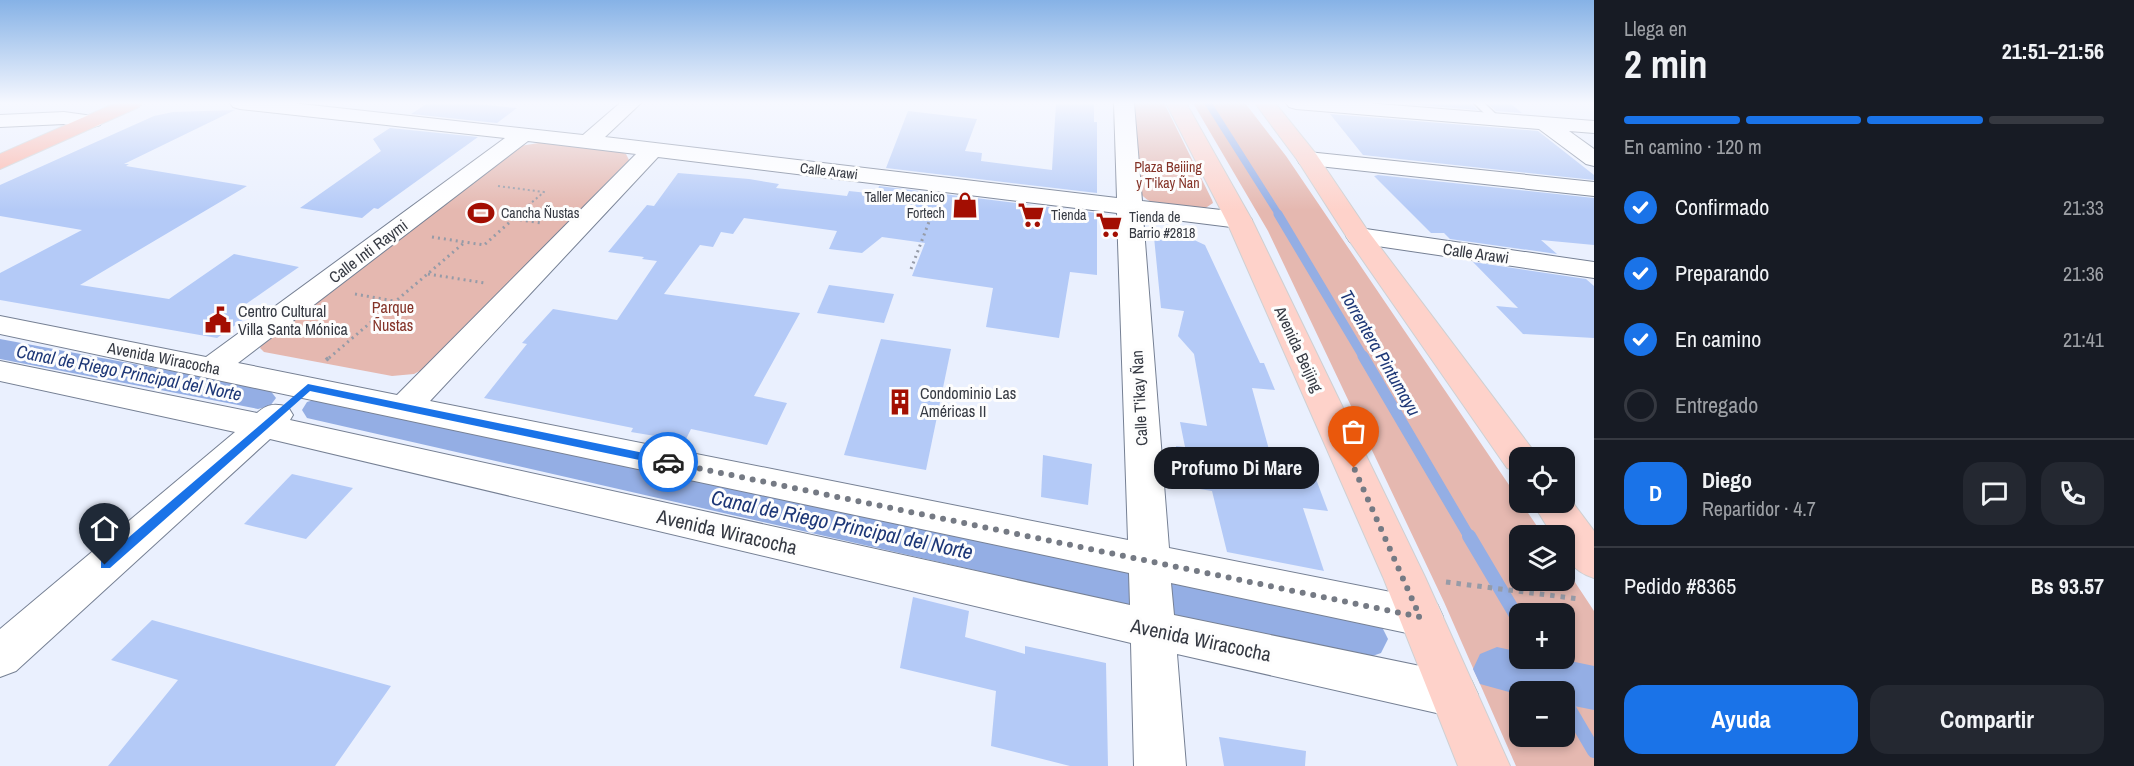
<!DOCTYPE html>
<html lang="es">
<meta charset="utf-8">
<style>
:root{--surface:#171b24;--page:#242831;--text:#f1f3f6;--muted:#9ea1a6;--line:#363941;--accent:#1a73e8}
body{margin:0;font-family:"Archivo Narrow",sans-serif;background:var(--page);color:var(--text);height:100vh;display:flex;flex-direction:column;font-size:22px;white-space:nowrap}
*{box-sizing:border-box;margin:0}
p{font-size:20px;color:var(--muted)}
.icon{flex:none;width:33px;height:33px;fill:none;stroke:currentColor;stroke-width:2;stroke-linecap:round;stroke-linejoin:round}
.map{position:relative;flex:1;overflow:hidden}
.drawer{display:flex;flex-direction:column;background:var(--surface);width:540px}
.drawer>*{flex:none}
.buttons{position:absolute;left:1509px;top:447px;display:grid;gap:12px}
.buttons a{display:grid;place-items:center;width:66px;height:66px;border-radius:12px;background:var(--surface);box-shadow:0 3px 9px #0003;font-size:30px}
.pin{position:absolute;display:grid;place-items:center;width:51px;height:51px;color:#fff;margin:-62px -26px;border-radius:50% 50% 50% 0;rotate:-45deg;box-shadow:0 0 6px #0007}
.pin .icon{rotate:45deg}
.courier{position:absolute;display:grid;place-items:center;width:60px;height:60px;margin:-30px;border:4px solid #1a73e8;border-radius:50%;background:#fff;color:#222;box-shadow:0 2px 8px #0007}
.bubble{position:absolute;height:42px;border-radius:18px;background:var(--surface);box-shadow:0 3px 9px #0003;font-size:20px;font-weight:800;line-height:42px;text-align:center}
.summary em{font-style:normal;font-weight:800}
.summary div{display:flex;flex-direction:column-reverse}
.summary{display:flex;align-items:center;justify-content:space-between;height:102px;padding:0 30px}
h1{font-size:39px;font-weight:800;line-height:45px}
.bar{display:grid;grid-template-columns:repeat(4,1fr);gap:9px 6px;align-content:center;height:72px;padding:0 30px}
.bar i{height:8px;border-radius:4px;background:var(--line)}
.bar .on{background:var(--accent)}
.bar p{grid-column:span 4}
.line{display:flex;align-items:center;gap:15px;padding:0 30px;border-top:2px solid var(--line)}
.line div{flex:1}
.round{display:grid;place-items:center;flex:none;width:63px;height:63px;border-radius:18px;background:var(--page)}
ol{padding:0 30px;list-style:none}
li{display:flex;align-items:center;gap:18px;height:66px}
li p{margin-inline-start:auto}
li .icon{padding:6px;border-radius:50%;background:var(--accent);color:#fff;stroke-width:4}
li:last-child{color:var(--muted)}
li i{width:33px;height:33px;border:3px solid var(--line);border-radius:50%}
.action{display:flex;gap:12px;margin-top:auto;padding:12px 30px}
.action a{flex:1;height:69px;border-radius:18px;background:var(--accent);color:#fff;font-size:24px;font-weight:800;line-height:69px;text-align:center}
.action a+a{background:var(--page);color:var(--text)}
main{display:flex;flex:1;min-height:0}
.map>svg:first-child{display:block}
.green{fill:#e5b8b0;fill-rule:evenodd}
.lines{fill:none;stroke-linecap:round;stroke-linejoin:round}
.stream-far3{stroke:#94aee4;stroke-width:7}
.stream-far2{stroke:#94aee4;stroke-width:9}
.stream-far1{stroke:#94aee4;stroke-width:11}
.stream{stroke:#94aee4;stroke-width:14}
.canal{fill:#94aee4;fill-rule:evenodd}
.building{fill:#b4caf7}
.lane-casing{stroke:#768094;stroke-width:3}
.street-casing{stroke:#768094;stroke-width:2}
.primary-casing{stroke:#cfd0d2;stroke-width:2}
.highway-casing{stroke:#cfd0d2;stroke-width:2}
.path-far3{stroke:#969ba7;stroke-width:2;stroke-dasharray:2 3;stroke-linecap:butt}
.path-far2{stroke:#969ba7;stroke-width:3;stroke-dasharray:2 4;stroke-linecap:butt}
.path-far1{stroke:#969ba7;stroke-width:4;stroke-dasharray:3 5;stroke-linecap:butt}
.path{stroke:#969ba7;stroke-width:5;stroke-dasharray:4.5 6;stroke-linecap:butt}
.lane{fill:#fff;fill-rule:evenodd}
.street{fill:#fff;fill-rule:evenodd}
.primary{fill:#fed2ca;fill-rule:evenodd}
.highway{fill:#fdb4a7;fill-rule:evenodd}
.route{fill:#1a73e8}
.done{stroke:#757a84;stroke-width:6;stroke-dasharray:0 10.8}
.labels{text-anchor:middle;stroke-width:6;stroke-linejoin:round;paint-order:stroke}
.far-park-label{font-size:14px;fill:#843328;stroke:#fdfdfd}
.far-street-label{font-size:14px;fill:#363a43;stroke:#fdfdfd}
.far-poi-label{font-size:14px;fill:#363a43;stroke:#fdfdfd;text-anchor:start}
.street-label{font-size:16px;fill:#363a43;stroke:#fdfdfd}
.park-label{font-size:16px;fill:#843328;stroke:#fdfdfd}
.poi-label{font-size:16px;fill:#363a43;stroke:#fdfdfd;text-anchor:start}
.water-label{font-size:18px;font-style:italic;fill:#1d3777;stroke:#fdfdfd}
.near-street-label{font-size:20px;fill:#363a43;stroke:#fdfdfd}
.near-water-label{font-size:21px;font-style:italic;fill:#1d3777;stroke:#fdfdfd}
</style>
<main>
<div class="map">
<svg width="1594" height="766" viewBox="0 0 1594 766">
<rect width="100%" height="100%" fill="#eaf0fe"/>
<g class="green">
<path d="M1134,103H1164L1212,200L1213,203L1204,209C1185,207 1154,210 1141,194Z"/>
<path d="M1193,103H1245L1286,156L1543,535L1520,536V580H1564L1565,567L1594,611V766H1516L1444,602L1268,231ZM1520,614H1564V658H1520ZM1520,692H1564V736H1520Z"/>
<path d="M545,142L620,152L626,154L629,160L425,368L414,374L392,376L264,352L260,348L264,341L520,146Z"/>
</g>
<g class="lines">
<path class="stream-far3" d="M1208,103L1279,215"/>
<path class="stream-far2" d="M1278,214L1364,358"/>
<path class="stream-far1" d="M1363,356L1470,538"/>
<g class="stream">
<path d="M1469,536L1520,622"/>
<path d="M1540,658L1560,692"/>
<path d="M1564,700L1594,751"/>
</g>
<g class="canal">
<path d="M0,339L258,387L270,390L276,398L270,406L258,409L0,359Z"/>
<path d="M320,398L1364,619L1381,625L1388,639L1381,653L1364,659L307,418L302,410L307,402Z"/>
<path d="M1497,647L1520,652V658H1556L1594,666V710L1564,704V692H1520V695L1480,684L1473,669L1480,654Z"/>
</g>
</g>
<g class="building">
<path d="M428,103H465L517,108L497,123L411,114Z"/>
<path d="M1056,103H1094V122H1097V193L886,168L908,111L977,119L965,151L982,153L981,161L1052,170Z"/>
<path d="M1408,103H1472L1477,110L1409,104Z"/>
<path d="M1487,103H1510L1522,113L1496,111Z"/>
<path d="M235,110L124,164H129L126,166L247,186L80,285L169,299L234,254L299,267L236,311L251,314L217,338L0,300V273L82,230L0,216V185L154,116L173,112Z"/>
<path d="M1330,114L1538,131L1594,175V180L1363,155Z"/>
<path d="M390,128L478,137L378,209L374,208L362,218L300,208L381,151L373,139Z"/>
<path d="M678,173L749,179L779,184L776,188L847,196L849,191L877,194L879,186L1097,213V275L1070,272L1059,338L986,327L993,288L912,276L925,243L882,237L862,253L829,249L837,231L744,218L733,234L721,232L713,247L700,245L664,294L800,313L754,396L787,403L767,445L691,429L685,441L631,432L633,428L484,398L527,344L522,343L553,309L617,320L657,261L642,259L644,257L608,252L647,205L654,206Z"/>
<path d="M1378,175L1594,198V245L1541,240L1557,254L1450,239L1444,233H1431L1374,176Z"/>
<path d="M1176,236L1192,239L1205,245L1260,363H1264L1275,390L1252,388L1273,464L1313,471L1328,511L1303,508L1324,571L1227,552L1212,491L1181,486L1176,446L1185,447L1180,422L1207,426L1194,354L1178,336L1184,311L1161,308L1154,237Z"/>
<path d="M1473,262L1586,279L1594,286V338L1523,334L1496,306L1518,308Z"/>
<path d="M829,285L894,294L884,323L817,313Z"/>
<path d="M881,339L951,349L926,470L844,455Z"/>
<path d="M1043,455L1092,464L1088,505L1041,497Z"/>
<path d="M292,474L353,488L306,539L244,524Z"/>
<path d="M913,597L969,611L965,637L1025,654V646L1106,663L1108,766H1070L991,746L996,691L900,668Z"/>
<path d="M152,620L391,686L335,766H108L178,680L111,660Z"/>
<path d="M1219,737L1306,751L1305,766H1224Z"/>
</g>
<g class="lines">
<g class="lane-casing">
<path id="lane" d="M1474,103H1484L1501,119L1492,121Z"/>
</g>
<g class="street-casing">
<g id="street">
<path d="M230,103H292L583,135L620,103H641L605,137L1117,198L1114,103H1134L1142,201L1239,212L1248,215L1252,220L1248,225L1239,228L1143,216L1169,548L1421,598L1437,604L1443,617L1437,630L1421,636L1171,583L1174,615L1454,673L1471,680L1478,695L1471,710L1454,717L1177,654L1186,766H1134L1131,643L270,439L16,671L0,677V629L235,432L0,381V361L257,413C267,404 275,403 288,407L293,415L290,420L1130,605L1129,573L0,334V316L206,357L505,138L240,109L233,107ZM528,141L636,154L397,395L238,363ZM658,157L1117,213L1128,540L430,401Z"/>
<path d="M1286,103H1366L1594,121V133L1569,131L1594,149V166L1586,164L1539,129L1296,109L1289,107Z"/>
<path d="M64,112L100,117L103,121L100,125L93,127L64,124L0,127V115Z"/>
<path d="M1308,152L1594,182V196L1300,164L1297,159L1300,154Z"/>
<path d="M1359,228L1594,262V278L1350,242L1346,236L1350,230Z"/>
</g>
</g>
<g class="primary-casing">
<g id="primary">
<path d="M1166,103H1186L1252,220L1425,577L1510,766H1458L1383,577L1226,220Z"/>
<path d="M1255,103H1275L1316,154L1368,231L1533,450L1537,458H1520V472L1507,468L1346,236L1298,161Z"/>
<path d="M1565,492L1594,531V578C1572,571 1564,558 1564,536H1553L1532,502H1564Z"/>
</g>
</g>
<g class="highway-casing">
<path id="highway" d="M116,103H142L139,107L0,169V154Z"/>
</g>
<g class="path-far3">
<path d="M498,186L544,192L517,215"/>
<path d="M931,215L934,208"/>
</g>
<g class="path-far2">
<path d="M514,219L542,223"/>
<path d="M432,237L484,245L519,214"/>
<path d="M911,269L932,214"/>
<path d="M428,274L485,283"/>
<path d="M355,294L394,301"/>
<path d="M329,358L465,242"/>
</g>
<path class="path-far1" d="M326,360L331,356"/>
<path class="path" d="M1446,582L1579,599"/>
<use href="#lane" class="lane"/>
<use href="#street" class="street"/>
<use href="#primary" class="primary"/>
<use href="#highway" class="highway"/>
</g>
<linearGradient id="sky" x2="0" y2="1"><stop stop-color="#86b2e6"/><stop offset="0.49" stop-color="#f6f8ff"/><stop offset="1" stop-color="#f6f8ff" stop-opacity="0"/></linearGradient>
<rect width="1594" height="210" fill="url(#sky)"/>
<path class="route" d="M308,384L668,458L673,462L668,466L310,391L110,568H101V561Z"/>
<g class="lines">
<path class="done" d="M668,462L1420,617L1354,468"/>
</g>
<defs>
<g id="shop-bare" transform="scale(2.07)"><path d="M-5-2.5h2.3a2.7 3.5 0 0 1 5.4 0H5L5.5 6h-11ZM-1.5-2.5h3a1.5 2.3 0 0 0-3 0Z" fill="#a30e02" stroke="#fdfdfd" stroke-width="2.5" paint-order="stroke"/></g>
<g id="stadium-bare" transform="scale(2.07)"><path d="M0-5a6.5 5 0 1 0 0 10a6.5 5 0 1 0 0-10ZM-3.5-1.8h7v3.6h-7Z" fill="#a30e02" stroke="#fdfdfd" stroke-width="2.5" paint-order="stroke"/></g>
<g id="supermarket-bare" transform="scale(2.07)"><path d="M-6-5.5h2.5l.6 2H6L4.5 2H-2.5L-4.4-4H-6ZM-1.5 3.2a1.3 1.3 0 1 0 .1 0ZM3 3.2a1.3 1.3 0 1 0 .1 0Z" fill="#a30e02" stroke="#fdfdfd" stroke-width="2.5" paint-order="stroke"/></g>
<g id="civic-bare" transform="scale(2.07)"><path d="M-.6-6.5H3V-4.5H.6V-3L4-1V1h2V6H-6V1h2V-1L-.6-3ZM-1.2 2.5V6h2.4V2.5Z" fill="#a30e02" stroke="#fdfdfd" stroke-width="2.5" paint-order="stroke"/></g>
<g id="building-bare" transform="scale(2.07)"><path d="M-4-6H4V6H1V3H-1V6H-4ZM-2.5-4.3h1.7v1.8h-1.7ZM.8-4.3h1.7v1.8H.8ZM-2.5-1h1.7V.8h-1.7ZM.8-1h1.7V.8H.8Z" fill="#a30e02" stroke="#fdfdfd" stroke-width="2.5" paint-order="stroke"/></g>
</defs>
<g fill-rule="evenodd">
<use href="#shop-bare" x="965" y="205"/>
<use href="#stadium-bare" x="481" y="213"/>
<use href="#supermarket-bare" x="1031" y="215"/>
<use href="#supermarket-bare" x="1109" y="225"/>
<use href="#civic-bare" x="218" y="320"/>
<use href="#building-bare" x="900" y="402"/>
</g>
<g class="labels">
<g class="far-park-label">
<text x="1168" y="172">Plaza Beijing<tspan x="1168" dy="16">y T'ikay Ñan</tspan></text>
</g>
<g class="far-street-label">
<text transform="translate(829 171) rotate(7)" y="5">Calle Arawi</text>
</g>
<g class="far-poi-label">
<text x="945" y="202" text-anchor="end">Taller Mecanico<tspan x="945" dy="16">Fortech</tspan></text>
<text x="501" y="218">Cancha Ñustas</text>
<text x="1051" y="220">Tienda</text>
<text x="1129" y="222">Tienda de<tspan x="1129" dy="16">Barrio #2818</tspan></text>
</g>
<g class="street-label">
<text transform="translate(368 251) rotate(-37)" y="6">Calle Inti Raymi</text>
<text transform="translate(1476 253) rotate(8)" y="6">Calle Arawi</text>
<text transform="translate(1299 349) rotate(65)" y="6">Avenida Beijing</text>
<text transform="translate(164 358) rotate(11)" y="6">Avenida Wiracocha</text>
<text transform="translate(1139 398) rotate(-93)" y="6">Calle T'ikay Ñan</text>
</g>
<g class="park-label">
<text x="393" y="313">Parque<tspan x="393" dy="18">Ñustas</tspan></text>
</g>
<g class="poi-label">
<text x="238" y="317">Centro Cultural<tspan x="238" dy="18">Villa Santa Mónica</tspan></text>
<text x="920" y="399">Condominio Las<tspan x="920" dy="18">Américas II</tspan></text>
</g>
<g class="water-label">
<text transform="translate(1380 353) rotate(60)" y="6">Torrentera Pintumayu</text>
<text transform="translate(129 373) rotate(11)" y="6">Canal de Riego Principal del Norte</text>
</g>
<g class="near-street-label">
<text transform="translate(727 532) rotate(13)" y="7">Avenida Wiracocha</text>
<text transform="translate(1201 640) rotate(12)" y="7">Avenida Wiracocha</text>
</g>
<g class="near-water-label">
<text transform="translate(842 525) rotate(12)" y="7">Canal de Riego Principal del Norte</text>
</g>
</g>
</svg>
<div class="buttons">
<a><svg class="icon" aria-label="locate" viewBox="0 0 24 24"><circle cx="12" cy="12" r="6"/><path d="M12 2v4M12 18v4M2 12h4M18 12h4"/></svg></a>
<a><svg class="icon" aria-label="layers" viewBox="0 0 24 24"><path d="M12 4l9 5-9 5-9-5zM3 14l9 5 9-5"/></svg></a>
<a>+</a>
<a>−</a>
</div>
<div class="pin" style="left:1354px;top:468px;background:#ea580c"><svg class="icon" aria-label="bag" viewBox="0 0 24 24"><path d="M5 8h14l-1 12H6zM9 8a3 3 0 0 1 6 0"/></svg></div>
<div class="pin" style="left:105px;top:565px;background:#1f2937"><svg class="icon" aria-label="home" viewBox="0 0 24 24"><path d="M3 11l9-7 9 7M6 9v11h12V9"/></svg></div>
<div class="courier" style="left:668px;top:462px"><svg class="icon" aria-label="car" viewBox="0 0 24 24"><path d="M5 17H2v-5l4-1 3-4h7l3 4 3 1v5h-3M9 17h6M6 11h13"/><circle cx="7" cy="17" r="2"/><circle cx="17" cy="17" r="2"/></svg></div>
<div class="bubble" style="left:1154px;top:447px;width:165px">Profumo Di Mare</div>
</div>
<section class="drawer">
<div class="summary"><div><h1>2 min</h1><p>Llega en</p></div><em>21:51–21:56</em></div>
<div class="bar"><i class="on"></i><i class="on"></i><i class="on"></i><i></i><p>En camino · 120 m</p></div>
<ol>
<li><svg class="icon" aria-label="check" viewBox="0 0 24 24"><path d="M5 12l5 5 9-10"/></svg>Confirmado<p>21:33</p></li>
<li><svg class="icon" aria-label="check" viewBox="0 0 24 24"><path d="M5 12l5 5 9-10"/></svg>Preparando<p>21:36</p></li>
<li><svg class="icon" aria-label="check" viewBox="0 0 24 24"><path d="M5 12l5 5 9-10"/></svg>En camino<p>21:41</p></li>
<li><i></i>Entregado</li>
</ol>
<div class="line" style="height:108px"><b class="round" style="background:var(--accent);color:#fff">D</b><div><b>Diego</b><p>Repartidor · 4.7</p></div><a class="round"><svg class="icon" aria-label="chat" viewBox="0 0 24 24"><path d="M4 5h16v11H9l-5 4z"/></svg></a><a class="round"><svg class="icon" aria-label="phone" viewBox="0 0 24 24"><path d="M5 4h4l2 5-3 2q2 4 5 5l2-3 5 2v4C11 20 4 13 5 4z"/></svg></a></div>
<div class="line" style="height:78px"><div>Pedido #8365</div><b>Bs 93.57</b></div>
<div class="action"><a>Ayuda</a><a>Compartir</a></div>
</section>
</main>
